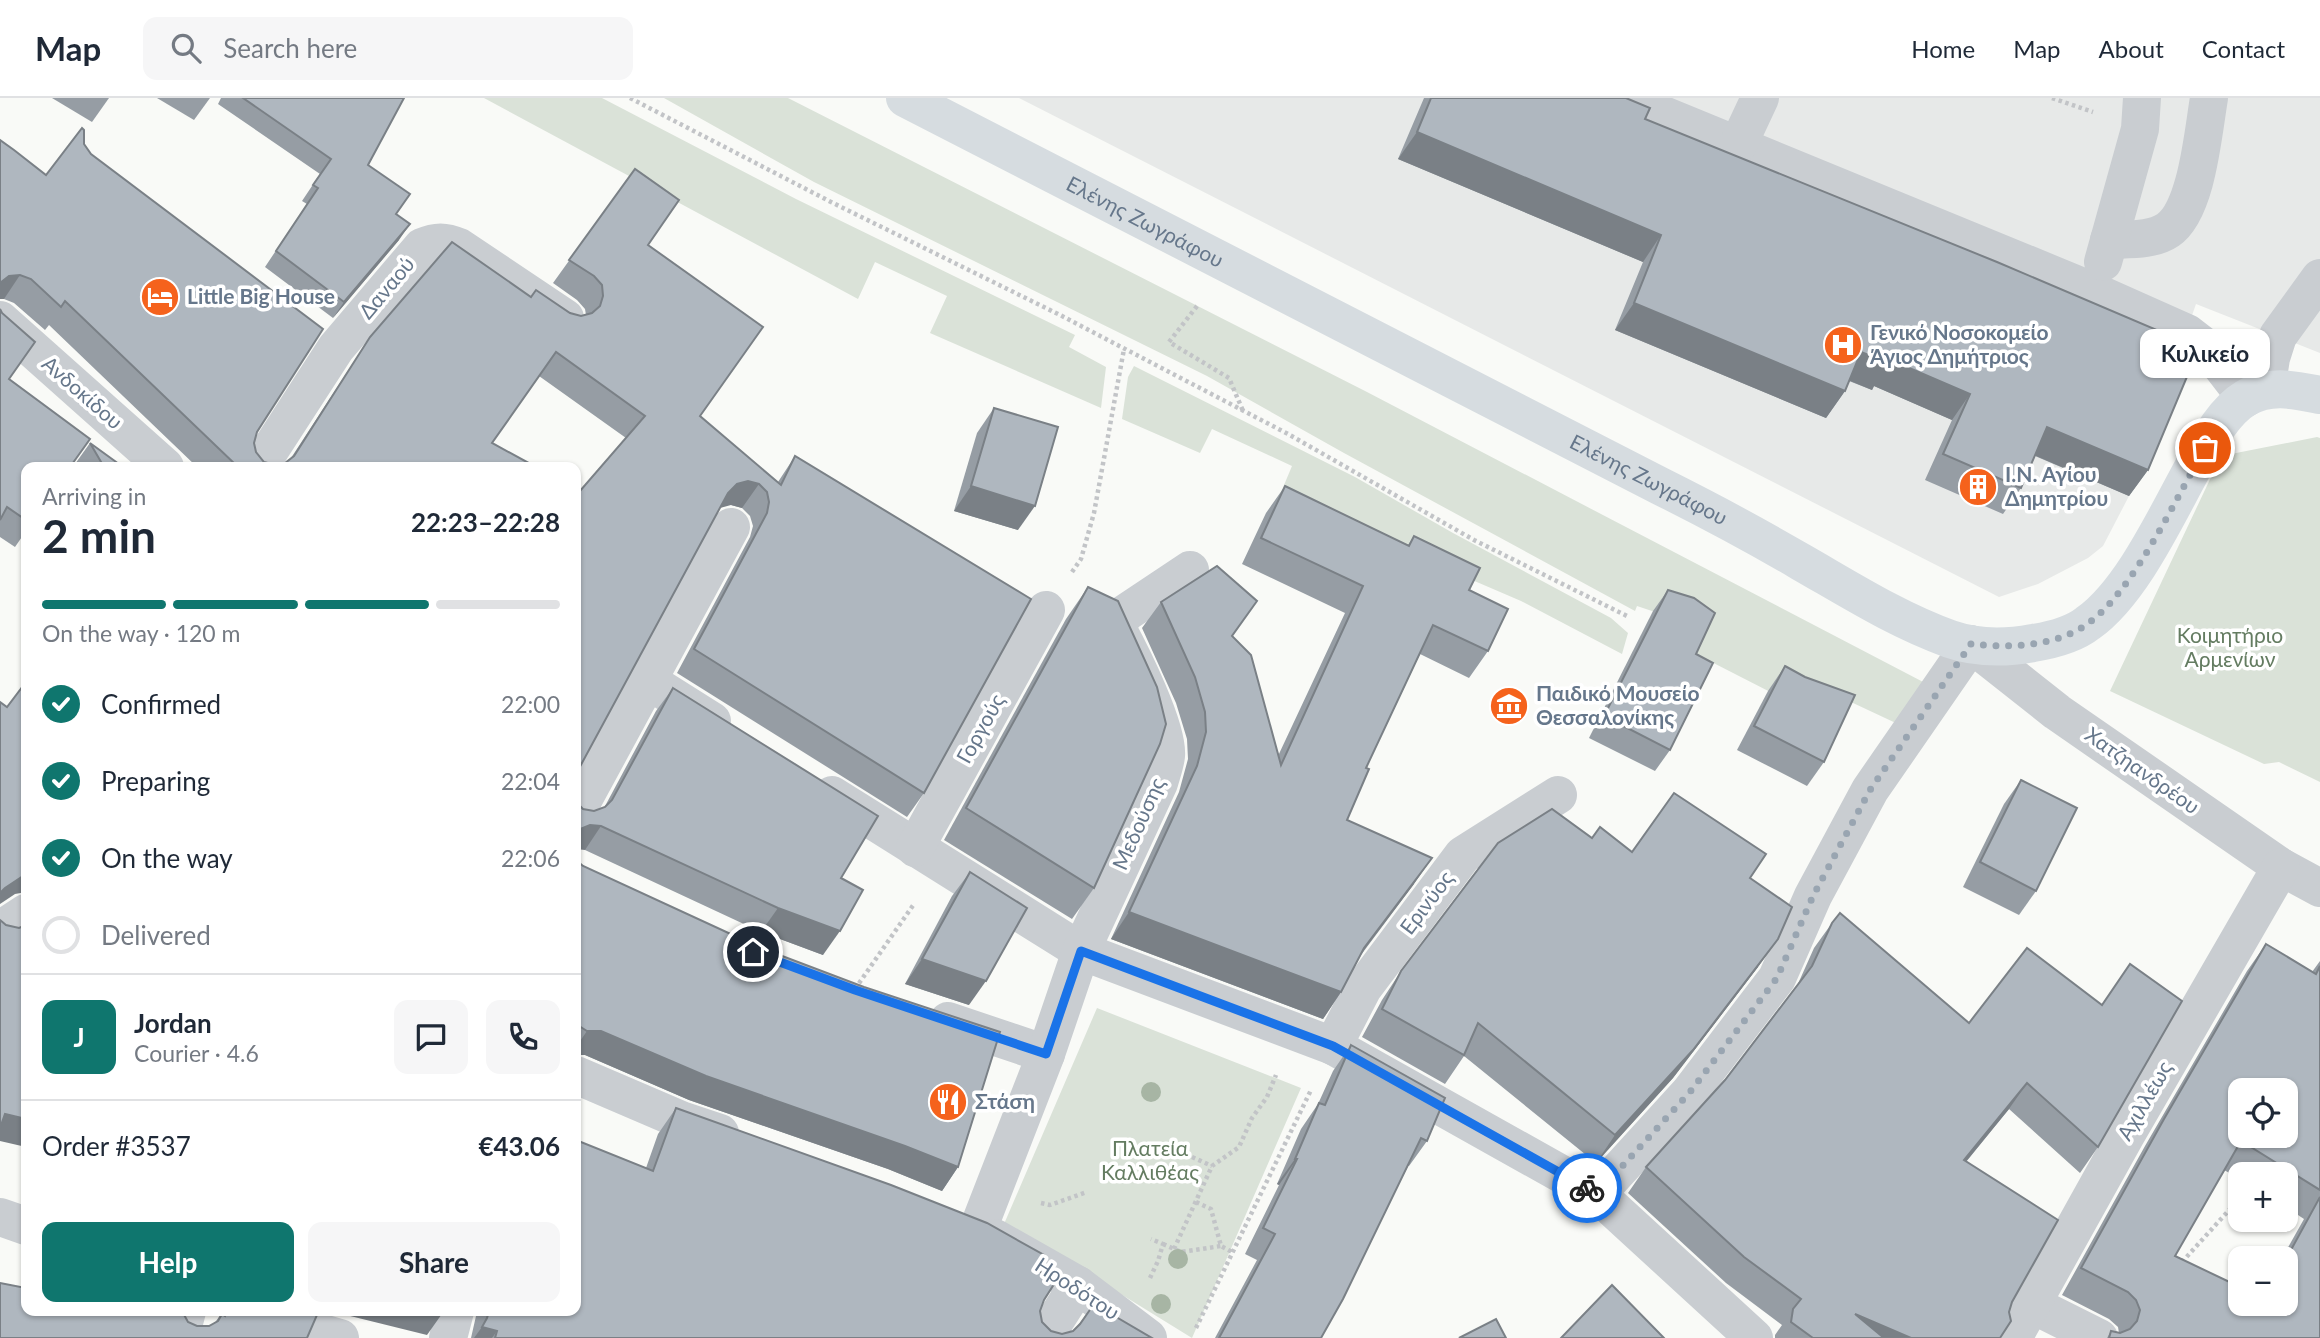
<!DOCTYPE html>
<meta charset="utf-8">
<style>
:root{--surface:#fff;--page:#f6f6f7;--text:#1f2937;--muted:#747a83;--line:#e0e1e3;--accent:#0f766e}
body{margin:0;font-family:Lato,sans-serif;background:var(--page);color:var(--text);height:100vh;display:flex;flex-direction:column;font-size:26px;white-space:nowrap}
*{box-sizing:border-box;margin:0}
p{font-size:23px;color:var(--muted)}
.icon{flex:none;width:38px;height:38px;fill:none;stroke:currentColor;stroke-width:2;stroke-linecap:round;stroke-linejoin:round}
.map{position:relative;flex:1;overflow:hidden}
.sheet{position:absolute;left:21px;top:364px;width:560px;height:854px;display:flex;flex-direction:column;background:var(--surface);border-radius:14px;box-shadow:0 2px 5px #0004}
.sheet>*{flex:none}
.tools{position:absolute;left:2228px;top:980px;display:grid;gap:14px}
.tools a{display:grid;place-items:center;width:70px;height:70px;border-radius:14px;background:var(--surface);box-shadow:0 2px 5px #0004;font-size:35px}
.pin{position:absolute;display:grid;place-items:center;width:60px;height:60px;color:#fff;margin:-30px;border:4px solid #fff;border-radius:50%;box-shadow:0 2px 7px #0007}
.courier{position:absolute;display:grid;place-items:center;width:70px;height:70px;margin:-35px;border:5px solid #1a73e8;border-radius:50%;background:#fff;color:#222;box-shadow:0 2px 9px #0007}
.bubble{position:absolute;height:49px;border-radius:14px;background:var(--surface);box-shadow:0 2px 5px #0004;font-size:23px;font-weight:700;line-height:49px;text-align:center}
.headline em{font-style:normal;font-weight:700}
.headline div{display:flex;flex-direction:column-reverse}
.headline{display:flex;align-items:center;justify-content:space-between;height:119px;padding:0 21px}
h1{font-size:46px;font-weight:700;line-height:52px}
.bar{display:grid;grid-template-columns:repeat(4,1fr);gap:10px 7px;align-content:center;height:84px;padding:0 21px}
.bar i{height:9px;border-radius:5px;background:var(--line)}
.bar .current{background:var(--accent)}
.bar p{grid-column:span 4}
.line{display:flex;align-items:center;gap:18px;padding:0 21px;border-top:2px solid var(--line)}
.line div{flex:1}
.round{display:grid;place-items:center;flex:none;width:74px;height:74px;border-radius:14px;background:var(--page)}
ol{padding:0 21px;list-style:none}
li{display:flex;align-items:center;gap:21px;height:77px}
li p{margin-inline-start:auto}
li .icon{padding:7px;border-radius:50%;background:var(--accent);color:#fff;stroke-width:4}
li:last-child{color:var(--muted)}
li i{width:38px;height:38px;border:4px solid var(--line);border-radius:50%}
.primary-button{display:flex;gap:14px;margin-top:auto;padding:14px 21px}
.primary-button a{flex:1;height:80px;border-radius:14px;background:var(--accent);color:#fff;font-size:28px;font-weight:700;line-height:80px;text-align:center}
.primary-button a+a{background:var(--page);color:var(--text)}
header{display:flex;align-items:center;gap:42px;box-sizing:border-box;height:98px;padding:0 35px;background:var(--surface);border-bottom:2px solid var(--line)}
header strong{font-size:33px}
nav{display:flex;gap:38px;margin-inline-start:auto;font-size:24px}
.search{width:490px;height:63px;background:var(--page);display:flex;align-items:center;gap:18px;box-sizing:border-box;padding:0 24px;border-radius:14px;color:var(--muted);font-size:26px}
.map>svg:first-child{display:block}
.built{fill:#e7e9e8}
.green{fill:#dae2d8}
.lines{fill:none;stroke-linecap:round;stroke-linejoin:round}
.path{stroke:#c2c4c7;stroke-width:4.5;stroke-dasharray:3.5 3.5;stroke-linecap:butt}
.minor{stroke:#c9cdd1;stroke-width:38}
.major{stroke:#d6dce0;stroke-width:38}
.tree{fill:#a7b5a4}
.wall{fill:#969da4;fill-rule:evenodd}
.shaded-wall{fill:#7a8086}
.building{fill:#afb7bf;stroke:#7a8086;stroke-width:2;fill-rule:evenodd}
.done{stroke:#99a5b1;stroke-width:7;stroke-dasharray:0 12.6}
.route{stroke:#1a73e8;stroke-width:9}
.labels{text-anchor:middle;stroke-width:7;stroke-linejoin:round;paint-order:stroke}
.street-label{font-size:21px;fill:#66778b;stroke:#fff}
.poi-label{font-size:21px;font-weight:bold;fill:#66778b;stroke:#fff;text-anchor:start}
.park-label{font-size:21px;fill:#647c61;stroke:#fff}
</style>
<header>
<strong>Map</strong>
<div class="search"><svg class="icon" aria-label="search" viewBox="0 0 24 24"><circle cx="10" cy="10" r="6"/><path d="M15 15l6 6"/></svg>Search here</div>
<nav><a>Home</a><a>Map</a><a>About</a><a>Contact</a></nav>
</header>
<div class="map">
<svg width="2320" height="1240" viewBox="0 0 2320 1240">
<rect width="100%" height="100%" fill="#f9faf7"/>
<path class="built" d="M1019,0H2320V255L2196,206L2129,398L2103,448L2088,460L2038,486L1999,499Z"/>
<g class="green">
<path d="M484,0H602L796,101L1075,237L1069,249L1106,269L1101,310L930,235L947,198L875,164L858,201Z"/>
<path d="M664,0H788L1367,294L1927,586L1900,627L1836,597L1788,603L1692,554L1679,522L1637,508L1635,513L1344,355L1207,278L814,84Z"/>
<path d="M1134,268L1355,379L1453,435L1611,520L1628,535L1622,556L1521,503L1279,399L1292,368L1212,331L1200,355L1122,321L1128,279Z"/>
<path d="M2317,339L2320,340V684L2279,664L2264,666L2110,593L2221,358Z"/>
<path d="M1097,910L1301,990L1192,1240L1085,1174L1001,1133Z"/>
</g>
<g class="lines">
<g class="path">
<path d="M630,0L831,104L1060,217L1288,336L1474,442L1627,518"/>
<path d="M2052,0L2093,14"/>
<path d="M1197,208L1169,244L1229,280L1243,313"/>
<path d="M1072,474L1081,461L1094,415L1124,251"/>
<path d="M855,891L914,806"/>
<path d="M1192,1059L1212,1068"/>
<path d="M1196,1104L1211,1111L1221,1148L1232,1154"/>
<path d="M1041,1105L1050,1107L1087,1094"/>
<path d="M1163,1146L1181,1154L1221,1148"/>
<path d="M1174,1151L1212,1068L1239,1049L1252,1020L1267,999L1276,977"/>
<path d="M2182,1164L2240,1100"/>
<path d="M1150,1180L1158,1163L1163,1146L1151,1141"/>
<path d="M1196,1230L1311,992"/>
</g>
<g class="minor">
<path d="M1622,0L2095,194L2187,235L2209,252L2246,300"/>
<path d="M1738,47L1760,0"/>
<path d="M2109,142C2128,141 2152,143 2168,132C2197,112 2203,35 2209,0"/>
<path d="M2103,164L2140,31L2142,0"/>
<path d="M0,222L165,369"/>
<path d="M2266,292L2271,260L2278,238L2320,180"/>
<path d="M259,369L336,250L422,149C436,143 445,143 459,149L565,220"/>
<path d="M647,582L712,623"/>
<path d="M832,697L1081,853L1333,948L1597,1096L1754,1240"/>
<path d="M576,715L731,429"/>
<path d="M915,750L1046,512"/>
<path d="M0,832L26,815"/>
<path d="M948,923L1046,956"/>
<path d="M1333,948L1363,890L1463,757L1558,697"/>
<path d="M576,977L681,1022L720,1035"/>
<path d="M1597,1096L1690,994L1777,880L1813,798L1870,692L1971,546L2057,614L2281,769L2320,790"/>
<path d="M0,1119L26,1128"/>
<path d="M978,1131L1046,956L1081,853L1159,685C1161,677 1165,667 1166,658C1169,631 1131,556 1117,530L1124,516L1190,472"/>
<path d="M995,1140L1078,1187L1148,1240"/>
<path d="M2033,1207L2099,1240"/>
<path d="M245,1213L340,1240"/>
<path d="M180,1240L187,1213"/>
<path d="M448,1240L455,1213"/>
<path d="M1044,1240L1078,1187"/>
<path d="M2013,1240L2126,1037L2281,769"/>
</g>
<path class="major" id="s1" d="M905,0C1156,131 1408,260 1660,388C1708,412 1755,437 1801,464C1850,492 1897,522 1950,541C1976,550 2006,550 2033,545C2052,542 2073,537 2088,525C2133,493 2168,414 2195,366C2208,343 2224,313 2246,300C2270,286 2295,292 2320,297"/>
</g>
<g class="tree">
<circle cx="1151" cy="994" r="10"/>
<circle cx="1178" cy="1161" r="10"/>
<circle cx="1161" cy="1206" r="10"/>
</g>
<g class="wall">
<path d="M52,0H109L92,24Z"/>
<path d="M157,0H210L194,22Z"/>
<path d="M221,0H404L368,67L396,116L399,142L333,220L265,169L307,106L302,103L320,76L218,6Z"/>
<path d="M1424,0H1626L1645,21L2148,372L2129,398L2035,358L2021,390L2003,416L1925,382L1952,322L1874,288L1872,292L1849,283L1845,293L1826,320L1615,232L1643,164L1398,61Z"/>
<path d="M0,42L46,77L84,46L257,334L254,345L256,354L264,364L275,367L285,365L291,360L370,239L530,199L570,215L581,218L586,217L585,211L577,202L553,185L635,71L648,147L700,318L778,384L795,358L924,695L907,719L677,575L750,439L753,428L750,418L742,410L731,407L580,393L626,340L539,278L492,345L536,369H197L49,227L45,232L14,205L4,201H0Z"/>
<path d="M0,211L9,281L26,369V433L15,449L0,439Z"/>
<path d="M994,310L1018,432L954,413L977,335Z"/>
<path d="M90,345L123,369H77L75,366Z"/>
<path d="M1285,388L1408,447L1414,438L1469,492L1488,553L1469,580L1420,556L1366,670L1347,722L1414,786L1361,857L1341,894L1323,921L1111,841L1179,694L1188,661L1187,641L1176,605L1142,530L1161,504L1233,538L1278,658L1345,515L1242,466L1266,415Z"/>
<path d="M1088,489L1094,790L1072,821L944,742L1066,521Z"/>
<path d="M1668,492L1696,556L1670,652L1655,673L1589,640L1653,513Z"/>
<path d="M1785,568L1824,664L1807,688L1737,652L1768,593Z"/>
<path d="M673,590L841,780L823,857L761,834L585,752L583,711L594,713L604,710L656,613Z"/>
<path d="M2021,682L2036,793L2019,817L1963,789L2004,706Z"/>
<path d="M1592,740L1632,754L1750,780L1758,869L1673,980L1596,1065L1464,958L1445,986L1362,939L1382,902L1401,873Z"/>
<path d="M576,762L958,1069L942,1093L888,1071L689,1002L585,957H576Z"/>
<path d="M970,774L969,907L905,886L952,798Z"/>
<path d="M1840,815L2098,1049L2080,1075L2009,1011L1966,1064L2012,1204L2000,1240H1775V1237L1782,1227L1726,1185L1628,1095L1646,1069L1725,982L1797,888L1814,850L1832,825Z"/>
<path d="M2266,846L2312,874L2320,863V1240H2107L2111,1233L2119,1235L2118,1229L2109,1221L2062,1197L2145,1048L2247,873ZM2224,1072L2240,1081V1076H2286V1109L2304,1121L2282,1160H2286V1206H2240L2175,1158Z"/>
<path d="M1351,947L1427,1043L1409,1068H1408L1321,1240H1215L1257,1162L1245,1156L1279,1087L1277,1086L1301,1031L1318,1006L1333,973Z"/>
<path d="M676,1010L1037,1172L1044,1202L1040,1213L1042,1224L1051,1233L1062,1236L1073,1233L1077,1229L1094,1206L1152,1240H471L476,1218V1213H576L646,1070L658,1036Z"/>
<path d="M26,1213L182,1214L188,1224L197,1228H209L214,1226L223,1213H302L307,1240Z"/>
</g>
<g class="shaded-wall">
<path d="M1417,34L1661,137L1643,164L1398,61Z"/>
<path d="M410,126L399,142L333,220L344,204Z"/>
<path d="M20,177L4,201H0V184L9,178Z"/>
<path d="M1634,205L1845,293L1826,320L1615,232Z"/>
<path d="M1861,254L1891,262L1970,296L1952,322L1874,288L1872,292L1843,280Z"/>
<path d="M2047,329L2148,372L2129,398L2029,355Z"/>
<path d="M748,383L759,386L742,410L731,407L720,410L728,395L737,386Z"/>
<path d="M971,388L1035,408L1018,432L954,413Z"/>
<path d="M590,727L601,728L585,752L576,751V736L580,731Z"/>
<path d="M1432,760L1414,786L1345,877L1364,850Z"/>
<path d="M26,776V794L15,796L0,806V795L5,790Z"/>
<path d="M778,810L840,833L823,857L761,834Z"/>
<path d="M1129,814L1341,894L1323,921L1111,841Z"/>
<path d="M1778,841L1758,869L1673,980L1596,1065L1615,1037Z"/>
<path d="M922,861L986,883L969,907L905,886Z"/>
<path d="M587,933H601L905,1048L958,1069L942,1093L888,1071L689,1002L585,957H576V949Z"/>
<path d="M2027,985L2009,1011L1946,1088L1964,1062Z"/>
<path d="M5,1016L26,1021V1049L0,1043V1023Z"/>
<path d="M1295,1061H1297L1279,1087L1277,1086Z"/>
<path d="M330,1213H444L427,1237Z"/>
<path d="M1855,1216L1911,1240H1839Z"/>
<path d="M482,1229L497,1233L492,1240H474Z"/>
</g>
<g class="building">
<path d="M243,0H404L368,67L410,96L396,116L410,126L344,204L276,153L318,90L313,87L331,61Z"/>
<path d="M1431,0H1626L1650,10L1645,21L1997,164L2199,250L2148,372L2047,329L2021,390L1943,356L1970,296L1891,262L1890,265L1861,254L1845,293L1634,205L1661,137L1417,34Z"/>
<path d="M82,30L84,32V46L91,56L323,231L257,334L254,345L256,354L264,364L275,367L285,365L294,358L370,239L452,144L531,199L536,192L570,215L581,218L592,215L600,208L603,198L602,187L594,178L569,162L635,71L679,102L648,147L763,229L700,318L781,387L795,358L1031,501L924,695L694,551L767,415L769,404L767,394L759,386L748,383L737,386L728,395L576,676V391L580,393L645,318L556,254L492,345L536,369H386L383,367L381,369H238L65,203L61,209L31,181L20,177L9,178L0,185V42L14,52L46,77Z"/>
<path d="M0,211L2,215L35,244L9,281L90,341L70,369H26V422L7,409L0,422Z"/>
<path d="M994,310L1058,329L1035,408L971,388Z"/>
<path d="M90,345L123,369H104Z"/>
<path d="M1285,388L1409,448L1414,438L1480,470L1469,492L1508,511L1488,553L1433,527L1366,670L1369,671L1347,722L1432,760L1364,850L1341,894L1129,814L1197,668L1206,634L1205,614L1195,579L1161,504L1217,468L1257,503L1232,538L1251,557L1281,667L1363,488L1261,440Z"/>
<path d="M1088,489L1118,503L1157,589L1166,626L1160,646L1094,790L966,710Z"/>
<path d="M1668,492L1694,500L1715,515L1696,556L1713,565L1670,652L1604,618Z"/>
<path d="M1785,568L1805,579L1855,597L1824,664L1754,628Z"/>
<path d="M26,584V776L5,790L0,795V604L7,609Z"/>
<path d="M673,590L878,718L841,780L863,792L840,833L778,810L601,728L590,727L580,731L576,736V704L583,711L594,713L605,709L612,702Z"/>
<path d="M2021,682L2077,710L2036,793L1980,764Z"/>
<path d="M1674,695L1766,756L1750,780L1792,809L1778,841L1693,952L1615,1037L1478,925L1464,957L1382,911L1401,873L1498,745L1552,711L1592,740L1600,729L1632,754Z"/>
<path d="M576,762L583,768L761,850L864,889L1000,934L958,1069L905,1048L706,978L601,933H587L576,926Z"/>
<path d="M970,774L1027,810L986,883L922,861Z"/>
<path d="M1840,815L1969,925L2027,850L2102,907L2130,866L2182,903L2098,1049L2027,985L1964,1062L2058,1122L2012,1204L2009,1214L2011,1223L2000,1240H1911L1855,1216L1884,1240H1813L1791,1224L1793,1211L1801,1201L1744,1159L1646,1069L1725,982L1812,868L1832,825Z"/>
<path d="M0,822L6,827L19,830L26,827V1021L5,1016L0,1030Z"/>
<path d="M2266,846L2316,876L2320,868V1092L2241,1043L2175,1158L2240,1189V1206H2286V1161L2320,1099V1240H2109L2111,1233L2120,1235L2130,1231L2137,1223L2140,1212L2136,1202L2128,1194L2081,1170L2164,1021ZM2240,992H2286V1038H2240Z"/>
<path d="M1351,947L1445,1000L1427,1043L1421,1040L1343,1201L1321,1240H1219L1275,1136L1263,1130L1297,1061H1295L1319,1005L1325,1007Z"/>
<path d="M676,1010L891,1087L987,1125L1044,1157L1037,1172L1056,1183L1044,1202L1040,1213L1042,1224L1051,1233L1062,1236L1073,1233L1080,1226L1094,1206L1152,1240H495L497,1233L482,1229L487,1220L489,1213H576V1042L653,1073Z"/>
<path d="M0,1185L26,1190V1213H182L188,1224L197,1228H209L218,1223L222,1216L225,1218L227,1213H302L317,1217L307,1240H0Z"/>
<path d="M1612,1187L1664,1240H1561Z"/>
<path d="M1496,1221L1506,1240H1459Z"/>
</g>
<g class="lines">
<path class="done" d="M1587,1090L1597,1096L1690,994L1777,880L1813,798L1870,692L1971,546C2010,550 2058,549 2090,524C2135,490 2176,400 2205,350"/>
<path class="route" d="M753,854L855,892L1046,956L1081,853L1333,948L1587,1090"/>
</g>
<defs>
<g id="hotel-disc" transform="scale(2.0125)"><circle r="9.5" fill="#f5621c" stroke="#fff"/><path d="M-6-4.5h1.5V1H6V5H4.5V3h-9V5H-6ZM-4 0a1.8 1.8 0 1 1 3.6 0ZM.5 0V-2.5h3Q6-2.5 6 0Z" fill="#fff"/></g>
<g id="hospital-disc" transform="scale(2.0125)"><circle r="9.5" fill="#f5621c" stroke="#fff"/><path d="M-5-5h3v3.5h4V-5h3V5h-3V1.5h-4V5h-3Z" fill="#fff"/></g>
<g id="building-disc" transform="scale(2.0125)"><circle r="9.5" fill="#f5621c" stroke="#fff"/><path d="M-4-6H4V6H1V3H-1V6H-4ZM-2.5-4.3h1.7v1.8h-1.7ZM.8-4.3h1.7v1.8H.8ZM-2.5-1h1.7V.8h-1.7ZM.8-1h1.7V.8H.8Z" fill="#fff"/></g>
<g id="museum-disc" transform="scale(2.0125)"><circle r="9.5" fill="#f5621c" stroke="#fff"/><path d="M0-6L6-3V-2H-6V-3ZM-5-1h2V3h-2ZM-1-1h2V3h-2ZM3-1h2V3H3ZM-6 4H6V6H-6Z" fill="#fff"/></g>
<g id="restaurant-disc" transform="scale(2.0125)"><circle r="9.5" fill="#f5621c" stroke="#fff"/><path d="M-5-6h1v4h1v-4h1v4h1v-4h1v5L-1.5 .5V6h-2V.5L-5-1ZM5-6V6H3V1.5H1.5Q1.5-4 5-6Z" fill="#fff"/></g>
</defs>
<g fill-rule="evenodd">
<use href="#hotel-disc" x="160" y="199"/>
<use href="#hospital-disc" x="1843" y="247"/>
<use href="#building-disc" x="1978" y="389"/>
<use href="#museum-disc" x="1509" y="608"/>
<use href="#restaurant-disc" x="948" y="1004"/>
</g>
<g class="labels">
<g class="street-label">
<text dy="7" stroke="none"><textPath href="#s1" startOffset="270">Ελένης Ζωγράφου</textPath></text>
<text transform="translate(387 190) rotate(-50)" y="7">Δαναού</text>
<text transform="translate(82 295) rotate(41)" y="7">Ανδοκίδου</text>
<text dy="7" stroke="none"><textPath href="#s1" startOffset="836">Ελένης Ζωγράφου</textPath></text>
<text transform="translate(981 631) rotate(-61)" y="7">Γοργούς</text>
<text transform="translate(2142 673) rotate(35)" y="7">Χατζηανδρέου</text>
<text transform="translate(1139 726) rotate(-66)" y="7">Μεδούσης</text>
<text transform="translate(1427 805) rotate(-53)" y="7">Ερινύος</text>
<text transform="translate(2145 1003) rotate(-60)" y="7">Αχιλλέως</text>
<text transform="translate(1077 1191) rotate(33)" y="7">Ηροδότου</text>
</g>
<g class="poi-label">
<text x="187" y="206">Little Big House</text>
<text x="1870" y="242">Γενικό Νοσοκομείο<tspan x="1870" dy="24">Άγιος Δημήτριος</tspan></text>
<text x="2005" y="384">Ι.Ν. Αγίου<tspan x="2005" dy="24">Δημητρίου</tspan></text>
<text x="1536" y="603">Παιδικό Μουσείο<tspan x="1536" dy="24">Θεσσαλονίκης</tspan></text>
<text x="975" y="1011">Στάση</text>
</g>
<g class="park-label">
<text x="2230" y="545">Κοιμητήριο<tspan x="2230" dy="24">Αρμενίων</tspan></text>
<text x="1150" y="1058">Πλατεία<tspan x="1150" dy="24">Καλλιθέας</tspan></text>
</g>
</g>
</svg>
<div class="tools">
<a><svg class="icon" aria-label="locate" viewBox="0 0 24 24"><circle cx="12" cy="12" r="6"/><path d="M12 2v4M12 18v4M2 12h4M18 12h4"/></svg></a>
<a>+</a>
<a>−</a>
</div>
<div class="pin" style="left:2205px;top:350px;background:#ea580c"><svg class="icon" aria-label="bag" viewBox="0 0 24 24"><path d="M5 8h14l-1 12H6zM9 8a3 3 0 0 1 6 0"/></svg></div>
<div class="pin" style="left:753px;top:854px;background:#1f2937"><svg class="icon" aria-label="home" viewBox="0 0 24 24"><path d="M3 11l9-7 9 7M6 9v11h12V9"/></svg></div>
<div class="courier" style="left:1587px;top:1090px"><svg class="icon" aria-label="bike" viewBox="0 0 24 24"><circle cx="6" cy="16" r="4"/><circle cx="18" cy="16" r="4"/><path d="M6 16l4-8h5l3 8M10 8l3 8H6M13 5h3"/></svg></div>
<div class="bubble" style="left:2140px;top:231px;width:130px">Κυλικείο</div>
<section class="sheet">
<div class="headline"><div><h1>2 min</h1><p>Arriving in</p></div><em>22:23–22:28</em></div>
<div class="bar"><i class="current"></i><i class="current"></i><i class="current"></i><i></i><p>On the way · 120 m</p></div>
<ol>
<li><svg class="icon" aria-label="check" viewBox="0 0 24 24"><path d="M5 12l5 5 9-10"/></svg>Confirmed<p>22:00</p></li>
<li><svg class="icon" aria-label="check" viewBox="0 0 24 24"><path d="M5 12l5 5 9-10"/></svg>Preparing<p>22:04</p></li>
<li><svg class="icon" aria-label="check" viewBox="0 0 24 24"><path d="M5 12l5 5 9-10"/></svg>On the way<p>22:06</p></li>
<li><i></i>Delivered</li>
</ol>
<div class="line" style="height:126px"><b class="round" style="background:var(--accent);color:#fff">J</b><div><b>Jordan</b><p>Courier · 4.6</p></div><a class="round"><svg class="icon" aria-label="chat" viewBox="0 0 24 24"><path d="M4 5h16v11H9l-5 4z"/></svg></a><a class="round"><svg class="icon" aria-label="phone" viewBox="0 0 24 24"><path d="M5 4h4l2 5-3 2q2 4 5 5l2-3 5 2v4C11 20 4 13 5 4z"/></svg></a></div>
<div class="line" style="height:91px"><div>Order #3537</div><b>€43.06</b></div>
<div class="primary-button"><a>Help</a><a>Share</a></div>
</section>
</div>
